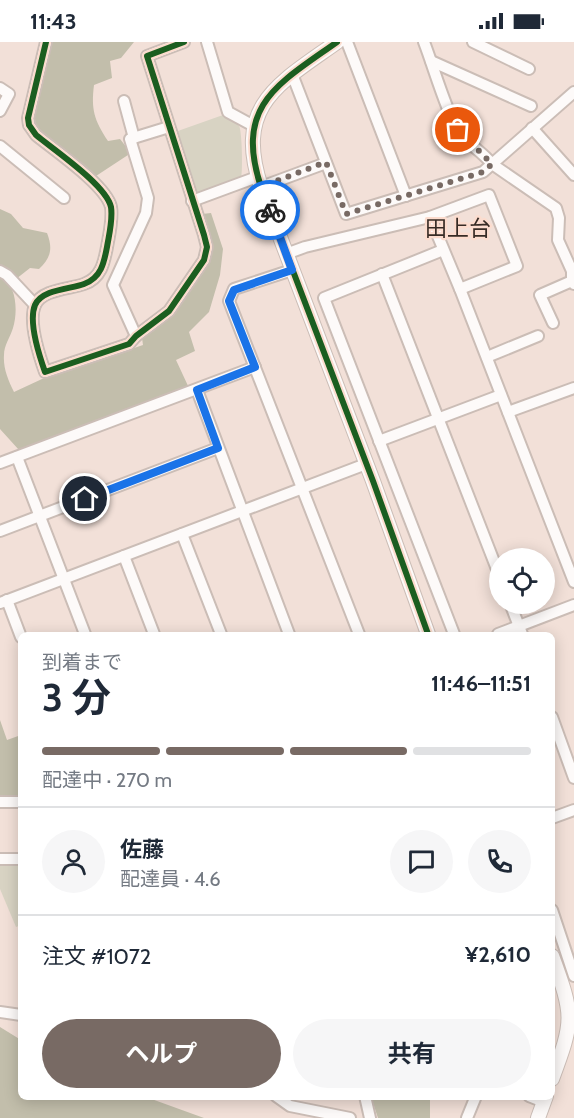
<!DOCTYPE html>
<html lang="ja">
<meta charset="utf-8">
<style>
:root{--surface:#fff;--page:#f6f6f7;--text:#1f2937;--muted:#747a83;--line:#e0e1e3;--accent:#786a64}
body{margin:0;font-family:Cabin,"Noto Sans JP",sans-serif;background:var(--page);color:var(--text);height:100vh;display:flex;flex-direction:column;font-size:22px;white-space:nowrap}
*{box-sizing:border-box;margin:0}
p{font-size:20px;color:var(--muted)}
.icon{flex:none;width:33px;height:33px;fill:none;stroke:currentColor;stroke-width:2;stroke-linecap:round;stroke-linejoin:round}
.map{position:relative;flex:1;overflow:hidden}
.side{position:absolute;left:18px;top:590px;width:537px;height:468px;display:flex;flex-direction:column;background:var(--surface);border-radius:9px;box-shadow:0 3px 15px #0003}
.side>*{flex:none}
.tools{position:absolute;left:489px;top:506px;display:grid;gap:12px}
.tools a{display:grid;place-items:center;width:66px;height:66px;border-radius:50%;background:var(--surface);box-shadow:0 3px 15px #0003;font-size:30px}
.pin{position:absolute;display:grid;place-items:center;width:51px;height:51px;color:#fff;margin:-26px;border:3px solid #fff;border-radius:50%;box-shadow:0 2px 6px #0007}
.courier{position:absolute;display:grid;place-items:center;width:60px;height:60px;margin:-30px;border:4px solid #1a73e8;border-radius:50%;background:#fff;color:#222;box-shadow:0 2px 8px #0007}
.overview em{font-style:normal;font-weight:700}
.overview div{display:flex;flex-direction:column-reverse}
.overview{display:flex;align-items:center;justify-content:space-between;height:102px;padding:0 24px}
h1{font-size:39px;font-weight:700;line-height:45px}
.bar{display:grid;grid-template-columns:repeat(4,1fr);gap:9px 6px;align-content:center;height:72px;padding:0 24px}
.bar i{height:8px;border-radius:4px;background:var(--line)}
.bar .selected{background:var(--accent)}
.bar p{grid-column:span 4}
.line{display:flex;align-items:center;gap:15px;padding:0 24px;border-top:2px solid var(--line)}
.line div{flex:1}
.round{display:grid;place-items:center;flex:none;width:63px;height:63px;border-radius:32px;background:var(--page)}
.action{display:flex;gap:12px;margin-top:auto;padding:12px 24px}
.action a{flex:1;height:69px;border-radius:36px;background:var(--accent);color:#fff;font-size:24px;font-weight:700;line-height:69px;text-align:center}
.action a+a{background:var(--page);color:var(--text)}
.status{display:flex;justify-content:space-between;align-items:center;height:42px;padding:0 30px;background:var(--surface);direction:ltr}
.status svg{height:16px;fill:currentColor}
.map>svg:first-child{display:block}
.green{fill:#d8d3c3}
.forest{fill:#c2beab}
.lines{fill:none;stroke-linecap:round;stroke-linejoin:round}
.minor-casing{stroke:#cbbdb6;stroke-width:14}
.tertiary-casing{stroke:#cbbdb6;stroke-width:16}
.minor{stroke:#fdfaf9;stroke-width:10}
.tertiary{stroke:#fdfaf9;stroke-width:14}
.cycleway-casing{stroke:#fcdcce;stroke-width:10}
.cycleway{stroke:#1b5e20;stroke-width:6}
.done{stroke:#786a64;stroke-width:6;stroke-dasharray:0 10.8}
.route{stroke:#1a73e8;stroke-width:8}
.labels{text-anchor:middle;stroke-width:4.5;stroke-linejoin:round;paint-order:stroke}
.quarter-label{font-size:22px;fill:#372b25;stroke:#fcdcce}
</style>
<div class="status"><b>11:43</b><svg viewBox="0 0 49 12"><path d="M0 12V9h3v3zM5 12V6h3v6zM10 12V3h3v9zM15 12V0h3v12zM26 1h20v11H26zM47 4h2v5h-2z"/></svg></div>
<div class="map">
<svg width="574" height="1076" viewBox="0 0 574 1076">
<rect width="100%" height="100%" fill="#f2e0d8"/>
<g class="green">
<path d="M223,73C228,76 235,80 239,84C242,87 243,131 241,136L199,151L192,147L175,90Z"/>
<path d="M21,821V883L16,885L0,847V822Z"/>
</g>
<g class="forest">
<path d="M52,0H134L121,16L110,19L112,36L94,43C91,67 94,78 108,99L120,97L131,111L96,134L36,85C31,58 45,26 52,0Z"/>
<path d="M0,167L11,172L23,186L47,191C53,206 51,216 39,227L30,226L16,237L0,226Z"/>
<path d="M211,171L223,207L220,233L209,270L189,290L195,309L176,318L189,346L19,408L0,387V234C17,242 18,270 13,286C10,296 4,303 4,313C3,326 8,338 14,350L42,337L143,303L142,296L172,273L209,219L213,205L202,172Z"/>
<path d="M0,678L7,698L21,693V754L0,755Z"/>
<path d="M0,985L21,998V1054L146,1055L204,1076H0Z"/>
<path d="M371,1055H430V1076H378Z"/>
</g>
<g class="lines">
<g class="minor-casing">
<g id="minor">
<path d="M46,0L28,76L29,83L36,93C54,108 106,143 111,165C113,178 109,193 107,205C104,221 101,236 84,242C71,247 42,247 35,263C28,280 39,313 45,330L129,302L136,294L169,269L204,218L207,205L204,193L147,14L184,0"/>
<path d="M207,0L228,70L254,84"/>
<path d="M347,0L406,154"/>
<path d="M424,0C434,26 445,66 458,89C467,102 482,109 492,122L556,166L559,176L558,198L572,229V239L574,242"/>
<path d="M473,0L529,27"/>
<path d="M431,19L531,64"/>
<path d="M292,32L346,172L483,130L574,50"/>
<path d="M0,46L9,52L0,69"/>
<path d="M124,59L134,96"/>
<path d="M532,86L574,133"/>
<path d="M0,104L64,156"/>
<path d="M261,145L326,121"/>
<path d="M192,159L257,135"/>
<path d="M430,175L460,247L574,540"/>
<path d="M443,208L324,256L454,592"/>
<path d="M286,212L305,205L430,175L489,153L517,224L460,247"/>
<path d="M292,228L234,247L229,259L359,592"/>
<path d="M0,229L7,233L35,263"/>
<path d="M382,232L500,535"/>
<path d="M553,281L540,253L572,239"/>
<path d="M136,294L113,243L146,171L148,156L130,97L169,85"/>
<path d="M487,315L538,294"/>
<path d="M197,348L289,592"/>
<path d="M508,370L574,346"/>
<path d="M379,399L501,353"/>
<path d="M17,415L85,592"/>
<path d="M0,421L255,325"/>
<path d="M0,489L218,406"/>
<path d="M182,492L221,592"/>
<path d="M124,514L154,592"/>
<path d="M7,558L21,595"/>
<path d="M0,561L366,422"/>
<path d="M510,561L522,592"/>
<path d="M498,592L574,563"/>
<path d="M552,675L574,736"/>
<path d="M0,760H21"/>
<path d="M552,776L574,768"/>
<path d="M0,817H21"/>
<path d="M552,868L574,934"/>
<path d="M0,970L21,973"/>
<path d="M276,1054L290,1064L350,1076"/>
<path d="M365,1054L370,1076"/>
<path d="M529,1054L544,1060"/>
<path d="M467,1076L476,1054"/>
</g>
</g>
<g class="tertiary-casing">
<g id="tertiary">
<path d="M337,0C278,42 234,63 261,145L373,439L428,592"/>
<path d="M552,914C574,974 574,978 552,1037"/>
<path d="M538,1076L546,1054"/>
</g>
</g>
<use href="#minor" class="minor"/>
<use href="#tertiary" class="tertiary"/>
<g class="cycleway-casing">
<g id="cycleway">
<path d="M46,0L28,76L29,83L36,93C54,108 106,143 111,165C113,178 109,193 107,205C104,221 101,236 84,242C71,247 42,247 35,263C28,280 39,313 45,330L129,302L136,294L169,269L204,218L207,205L204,193L147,14L184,0"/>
<path d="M337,0C278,42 234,63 261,145L373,439L428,592"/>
</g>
</g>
<use href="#cycleway" class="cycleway"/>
</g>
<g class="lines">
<path class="done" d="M270,168L261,145L326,120L346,172L483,130L492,122L458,88"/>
<path class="route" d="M85,457L218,406L197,348L255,325L229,259L234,248L292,228L270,168"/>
</g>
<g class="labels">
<g class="quarter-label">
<text x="458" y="194">田上台</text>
</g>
</g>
</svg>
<div class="tools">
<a><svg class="icon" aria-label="locate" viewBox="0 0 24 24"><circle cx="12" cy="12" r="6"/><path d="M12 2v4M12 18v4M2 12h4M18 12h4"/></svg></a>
</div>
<div class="pin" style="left:458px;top:88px;background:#ea580c"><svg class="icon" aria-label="bag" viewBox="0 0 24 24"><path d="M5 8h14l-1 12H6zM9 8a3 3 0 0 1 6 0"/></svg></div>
<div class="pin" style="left:85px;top:457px;background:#1f2937"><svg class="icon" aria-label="home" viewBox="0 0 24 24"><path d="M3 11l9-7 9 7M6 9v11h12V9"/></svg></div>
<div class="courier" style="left:270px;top:168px"><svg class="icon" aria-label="bike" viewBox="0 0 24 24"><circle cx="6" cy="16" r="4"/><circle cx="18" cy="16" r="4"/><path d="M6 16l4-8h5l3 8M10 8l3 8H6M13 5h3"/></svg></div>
<section class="side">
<div class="overview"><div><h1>3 分</h1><p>到着まで</p></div><em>11:46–11:51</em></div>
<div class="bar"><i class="selected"></i><i class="selected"></i><i class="selected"></i><i></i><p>配達中 · 270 m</p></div>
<div class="line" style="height:108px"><a class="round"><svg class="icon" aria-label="person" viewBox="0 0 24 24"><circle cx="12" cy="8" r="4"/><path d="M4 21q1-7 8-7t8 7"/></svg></a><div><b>佐藤</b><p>配達員 · 4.6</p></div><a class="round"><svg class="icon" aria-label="chat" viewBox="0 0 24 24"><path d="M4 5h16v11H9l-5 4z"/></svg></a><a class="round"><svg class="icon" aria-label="phone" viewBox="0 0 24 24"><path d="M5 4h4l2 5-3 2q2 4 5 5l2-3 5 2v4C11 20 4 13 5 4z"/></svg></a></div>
<div class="line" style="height:78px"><div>注文 #1072</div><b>¥2,610</b></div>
<div class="action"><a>ヘルプ</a><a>共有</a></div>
</section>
</div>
